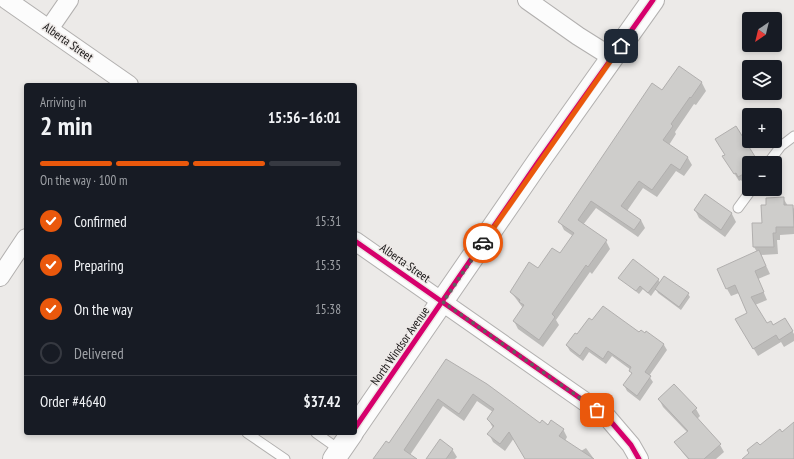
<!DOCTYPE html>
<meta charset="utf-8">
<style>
:root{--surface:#171b24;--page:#20242c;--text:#f1f3f6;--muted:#9ea1a6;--line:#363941;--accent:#ea580c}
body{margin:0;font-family:"PT Sans Narrow",sans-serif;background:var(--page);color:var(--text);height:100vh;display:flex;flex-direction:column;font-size:15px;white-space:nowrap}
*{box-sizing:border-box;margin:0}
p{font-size:13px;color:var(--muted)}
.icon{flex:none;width:22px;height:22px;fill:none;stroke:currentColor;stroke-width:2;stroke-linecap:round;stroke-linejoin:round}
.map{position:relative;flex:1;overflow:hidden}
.details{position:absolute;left:24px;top:83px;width:333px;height:352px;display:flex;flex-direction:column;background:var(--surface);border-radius:4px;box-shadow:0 2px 6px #0003}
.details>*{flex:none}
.needle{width:26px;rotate:215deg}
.tools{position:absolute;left:742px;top:12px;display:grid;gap:8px}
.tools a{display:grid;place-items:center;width:40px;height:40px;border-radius:4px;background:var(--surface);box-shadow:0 2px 6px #0003;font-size:20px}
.pin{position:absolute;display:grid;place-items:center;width:34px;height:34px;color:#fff;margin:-17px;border-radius:8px;box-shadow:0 2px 6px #0006}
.courier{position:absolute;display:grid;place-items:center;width:40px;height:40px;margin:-20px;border:3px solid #ea580c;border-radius:50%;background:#fff;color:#222;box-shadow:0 1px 5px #0007}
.overview em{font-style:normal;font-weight:700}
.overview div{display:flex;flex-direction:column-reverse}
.overview{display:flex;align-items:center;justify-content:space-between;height:68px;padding:0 16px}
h1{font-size:26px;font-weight:700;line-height:30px}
.bar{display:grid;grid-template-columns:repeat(4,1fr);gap:6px 4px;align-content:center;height:48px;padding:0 16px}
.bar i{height:5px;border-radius:3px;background:var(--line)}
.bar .selected{background:var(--accent)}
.bar p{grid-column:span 4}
.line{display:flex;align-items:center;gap:10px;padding:0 16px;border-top:1px solid var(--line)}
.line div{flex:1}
ol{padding:0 16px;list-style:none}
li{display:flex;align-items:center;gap:12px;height:44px}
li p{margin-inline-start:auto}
li .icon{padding:4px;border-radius:50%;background:var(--accent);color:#fff;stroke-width:4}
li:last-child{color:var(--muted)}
li i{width:22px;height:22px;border:2px solid var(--line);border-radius:50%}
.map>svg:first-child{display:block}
.shadow{fill:#0003}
.building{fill:#cecdcb;stroke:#b1afae}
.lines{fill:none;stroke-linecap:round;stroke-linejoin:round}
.lane-casing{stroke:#b2b0af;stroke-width:11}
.street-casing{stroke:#b2b0af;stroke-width:20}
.secondary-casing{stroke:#b2b0af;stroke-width:24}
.lane{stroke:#fcfcfc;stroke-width:9}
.street{stroke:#fcfcfc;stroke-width:18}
.secondary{stroke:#fcfcfc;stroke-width:22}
.cycleway-casing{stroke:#ede9e7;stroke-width:8}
.cycleway{stroke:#d6006c;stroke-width:5}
.done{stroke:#615f5e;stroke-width:4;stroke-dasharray:0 7.2}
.route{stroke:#ea580c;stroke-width:5}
.labels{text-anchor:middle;stroke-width:3;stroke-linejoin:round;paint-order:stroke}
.street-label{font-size:12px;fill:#161414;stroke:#ede9e7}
</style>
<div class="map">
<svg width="794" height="459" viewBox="0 0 794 459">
<rect width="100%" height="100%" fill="#eceae8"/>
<g class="shadow">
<path d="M679,68L702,83L706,91L696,105L694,104L675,132L676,134L669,145L688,158L692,165L684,176L676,171L657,197L643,188L627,211L641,220L645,228L638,237L596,208L583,225L606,241L610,249L592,274L590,272L556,320L559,325L543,347L518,329L514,321L523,308L511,292L538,269L560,255L573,236L564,230L560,222Z"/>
<path d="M726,156L758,163H749V181L744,184L741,180L739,181L724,157Z"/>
<path d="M706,195L732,214L736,222L725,237L699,218L695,210Z"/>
<path d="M783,198L788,206H792L794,209V234L780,235V240H777L778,254L761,255L770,274L758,279L767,300L755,305L767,325L773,326L785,319L794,334V341L784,347L781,342L758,356L737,320L748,313L739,293L731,296L727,289L757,252L754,247L753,224H763L767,206Z"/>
<path d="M620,278L658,279L660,283L688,294L690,297L681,310L658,293L656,289L651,296L643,289L639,294Z"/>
<path d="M639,334L664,345L667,350L649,376L653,382L640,401L627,391L624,385L632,374L631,370L612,356L606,364L589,352L583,361L570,351L567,346Z"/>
<path d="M447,360L540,425L563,429L567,437L565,441L581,451L586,448L594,459H526L514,438L505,451L493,442L489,434L493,428L488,419L493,412L477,401L464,421L443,406L410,455L415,459H375L389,444Z"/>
<path d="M659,399L696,409L700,416L697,419L720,445L724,452L716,459H688L675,443L687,432L663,407Z"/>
<path d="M452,449L457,457L455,459H428Z"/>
</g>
<g class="building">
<path d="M679,66L702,82L691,98L690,97L671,124L673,126L663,140L688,157L680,170L671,164L652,190L639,181L621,206L641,220L634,230L591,201L578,220L607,240L588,267L586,265L552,314L555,317L539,340L513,321L524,305L519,302L520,300L510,292L529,262L538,268L552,248L560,253L574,233L558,222L652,83L662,90Z"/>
<path d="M736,126L759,163H749V171L738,177L736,173L734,174L722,156L725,155L715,139Z"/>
<path d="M705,194L732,213L721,230L694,210Z"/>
<path d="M784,197V205H793L794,227H776V233H773L774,247H753L752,223H762L761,205H766V198Z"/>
<path d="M759,250L766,266L755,271L764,292L751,297L767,323L771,321L773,325L785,318L793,331L779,340L776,335L753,349L735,319L747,313L735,285L726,289L717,269Z"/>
<path d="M633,259L659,279L648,293L640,286L636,291L618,278Z"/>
<path d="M664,276L689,293L679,307L655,289Z"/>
<path d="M603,306L639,332L641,330L645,333L646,331L664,344L645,372L651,376L637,396L623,385L632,373L629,371L631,367L608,351L603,359L586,347L580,356L566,345L575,333L577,334L589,318L592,320Z"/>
<path d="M446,359L487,384L540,423L542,420L548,425L551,420L564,429L559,436L594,459H525L509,432L500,444L487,434L494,426L487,419L494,409L473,394L459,414L438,399L404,450L417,459H373L386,441L389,443Z"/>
<path d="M674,384L697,408L692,412L721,444L704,459H689L674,442L688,431L658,399Z"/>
<path d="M794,422V459H742L749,453L747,450L757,442L760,445L780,429L782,432Z"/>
<path d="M440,439L453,449L446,459H426Z"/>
</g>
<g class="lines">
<g class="lane-casing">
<g id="lane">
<path d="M768,163L781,146L794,136"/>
<path d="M738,208L752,189"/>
<path d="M247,433L285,459"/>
<path d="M316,433L340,450"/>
</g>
</g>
<g class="street-casing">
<g id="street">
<path d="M7,0L129,85"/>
<path d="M527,0L578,36L613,58"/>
<path d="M49,29L69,0"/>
<path d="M355,241L607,417L631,445L639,459"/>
<path d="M0,277L26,238"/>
</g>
</g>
<g class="secondary-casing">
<g id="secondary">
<path d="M355,428L538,162L653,0"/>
<path d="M334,459L352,433"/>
</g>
</g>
<use href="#lane" class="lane"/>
<use href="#street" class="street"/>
<use href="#secondary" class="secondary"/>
<g class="cycleway-casing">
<g id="cycleway">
<path d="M355,241L607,417L631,445L639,459"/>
<path d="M355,428L538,162L653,0"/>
</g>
</g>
<use href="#cycleway" class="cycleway"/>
</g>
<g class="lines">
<path class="done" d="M483,243L443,302L597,410"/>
<path class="route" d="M483,243L621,46"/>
</g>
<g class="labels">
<g class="street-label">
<text transform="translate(68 42) rotate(35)" y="4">Alberta Street</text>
<text transform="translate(405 263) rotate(35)" y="4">Alberta Street</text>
<text transform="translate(400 346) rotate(-55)" y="4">North Windsor Avenue</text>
</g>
</g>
</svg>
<div class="tools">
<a><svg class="needle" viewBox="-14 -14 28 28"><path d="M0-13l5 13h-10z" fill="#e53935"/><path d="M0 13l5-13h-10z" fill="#9ea1a6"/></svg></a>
<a><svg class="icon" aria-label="layers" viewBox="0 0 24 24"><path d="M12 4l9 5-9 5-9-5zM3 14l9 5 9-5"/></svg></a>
<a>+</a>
<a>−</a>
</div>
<div class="pin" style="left:597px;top:410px;background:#ea580c"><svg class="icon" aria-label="bag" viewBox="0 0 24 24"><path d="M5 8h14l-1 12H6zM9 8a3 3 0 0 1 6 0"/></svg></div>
<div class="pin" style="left:621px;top:46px;background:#1f2937"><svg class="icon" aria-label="home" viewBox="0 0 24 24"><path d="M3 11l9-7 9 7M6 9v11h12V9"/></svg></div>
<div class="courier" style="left:483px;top:243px"><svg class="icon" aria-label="car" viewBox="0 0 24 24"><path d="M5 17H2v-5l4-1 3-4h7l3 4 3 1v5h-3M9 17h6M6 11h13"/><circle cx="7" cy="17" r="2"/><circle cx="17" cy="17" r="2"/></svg></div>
<section class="details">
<div class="overview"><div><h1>2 min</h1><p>Arriving in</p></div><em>15:56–16:01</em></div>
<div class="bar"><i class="selected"></i><i class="selected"></i><i class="selected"></i><i></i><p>On the way · 100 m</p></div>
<ol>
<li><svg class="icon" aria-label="check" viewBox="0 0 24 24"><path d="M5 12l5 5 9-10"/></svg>Confirmed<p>15:31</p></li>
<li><svg class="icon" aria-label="check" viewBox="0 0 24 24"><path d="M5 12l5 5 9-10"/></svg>Preparing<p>15:35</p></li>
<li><svg class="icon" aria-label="check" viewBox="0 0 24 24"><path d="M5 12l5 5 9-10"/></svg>On the way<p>15:38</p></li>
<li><i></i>Delivered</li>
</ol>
<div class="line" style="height:52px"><div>Order #4640</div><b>$37.42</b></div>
</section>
</div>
